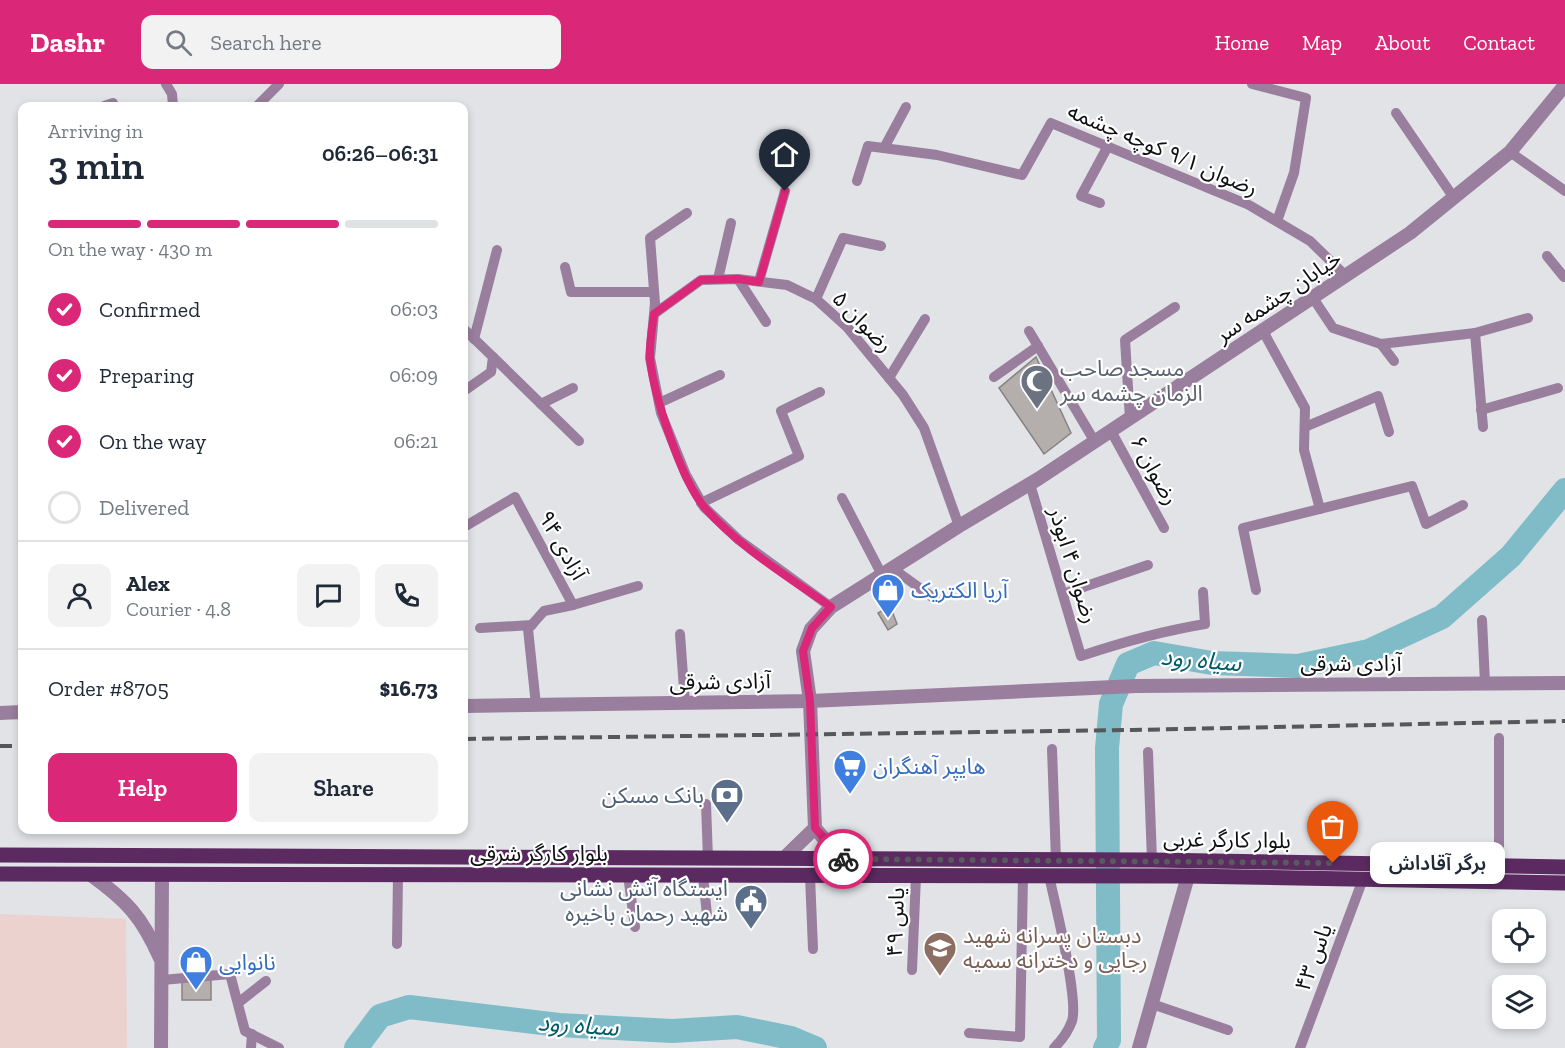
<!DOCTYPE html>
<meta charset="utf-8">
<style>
:root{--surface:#fff;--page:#f2f2f3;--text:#1f2937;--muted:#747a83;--line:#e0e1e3;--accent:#db2777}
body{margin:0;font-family:"Zilla Slab","Noto Sans Arabic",serif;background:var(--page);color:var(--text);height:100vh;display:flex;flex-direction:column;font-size:22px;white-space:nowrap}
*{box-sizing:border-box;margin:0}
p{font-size:20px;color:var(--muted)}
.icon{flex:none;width:33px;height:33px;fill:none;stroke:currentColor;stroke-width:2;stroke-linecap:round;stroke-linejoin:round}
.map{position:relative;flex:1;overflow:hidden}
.drawer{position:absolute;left:18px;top:18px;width:450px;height:732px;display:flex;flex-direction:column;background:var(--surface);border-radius:12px;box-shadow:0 3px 9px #0003}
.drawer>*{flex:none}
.buttons{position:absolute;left:1492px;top:825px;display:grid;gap:12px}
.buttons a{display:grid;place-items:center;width:54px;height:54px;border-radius:12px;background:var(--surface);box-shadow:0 3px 9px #0003;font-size:30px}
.pin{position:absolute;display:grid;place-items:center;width:51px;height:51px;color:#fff;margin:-62px -26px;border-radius:50% 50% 50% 0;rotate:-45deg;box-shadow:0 0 6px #0007}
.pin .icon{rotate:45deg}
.courier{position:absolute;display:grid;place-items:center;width:60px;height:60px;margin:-30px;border:4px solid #db2777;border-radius:50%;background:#fff;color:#222;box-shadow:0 2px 8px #0007}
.bubble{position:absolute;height:42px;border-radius:12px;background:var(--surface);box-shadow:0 3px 9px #0003;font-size:20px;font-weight:600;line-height:42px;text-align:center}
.head em{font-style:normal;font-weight:600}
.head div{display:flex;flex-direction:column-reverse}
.head{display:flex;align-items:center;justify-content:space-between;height:102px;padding:0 30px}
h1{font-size:39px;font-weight:600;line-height:45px}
.bar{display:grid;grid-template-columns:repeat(4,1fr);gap:9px 6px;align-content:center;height:72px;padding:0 30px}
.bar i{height:8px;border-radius:4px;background:var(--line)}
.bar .on{background:var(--accent)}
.bar p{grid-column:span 4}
.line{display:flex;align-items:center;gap:15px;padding:0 30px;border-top:2px solid var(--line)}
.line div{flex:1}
.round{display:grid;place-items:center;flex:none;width:63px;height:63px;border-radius:12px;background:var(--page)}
ol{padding:0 30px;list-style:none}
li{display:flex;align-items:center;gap:18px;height:66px}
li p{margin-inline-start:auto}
li .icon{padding:6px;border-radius:50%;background:var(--accent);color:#fff;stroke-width:4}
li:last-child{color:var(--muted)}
li i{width:33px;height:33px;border:3px solid var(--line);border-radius:50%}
.action{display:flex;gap:12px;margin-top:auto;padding:12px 30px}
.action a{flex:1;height:69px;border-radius:12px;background:var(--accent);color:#fff;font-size:24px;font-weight:600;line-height:69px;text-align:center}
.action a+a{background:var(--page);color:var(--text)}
header{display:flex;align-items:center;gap:36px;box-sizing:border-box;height:84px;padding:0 30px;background:var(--accent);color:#fff}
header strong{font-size:28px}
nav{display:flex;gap:33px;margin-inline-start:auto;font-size:21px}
.search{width:420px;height:54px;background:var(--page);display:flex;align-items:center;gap:15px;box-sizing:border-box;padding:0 21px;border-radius:12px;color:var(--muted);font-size:22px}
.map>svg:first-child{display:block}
.industrial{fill:#ecd2ce}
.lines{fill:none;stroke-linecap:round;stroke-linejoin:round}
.river{stroke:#7fbcc7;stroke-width:24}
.building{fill:#b4afad;stroke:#878280;stroke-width:1.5}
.minor{stroke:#9a7e9d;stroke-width:10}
.tertiary{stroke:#9a7e9d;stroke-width:14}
.primary{stroke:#5b2a61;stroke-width:15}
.rail{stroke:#555759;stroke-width:4;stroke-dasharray:12 6;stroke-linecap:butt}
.done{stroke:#585a5d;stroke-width:6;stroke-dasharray:0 10.8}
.route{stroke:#db2777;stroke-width:8}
.labels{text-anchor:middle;stroke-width:4.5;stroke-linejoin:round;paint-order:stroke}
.street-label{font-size:22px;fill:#0f1012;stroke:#fff}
.worship-label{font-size:22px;fill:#5b616d;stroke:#fff;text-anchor:start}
.shop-label{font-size:22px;fill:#366cbe;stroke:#fff;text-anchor:start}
.service-label{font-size:22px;fill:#4e5e75;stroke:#fff;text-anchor:end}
.education-label{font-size:22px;fill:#785e54;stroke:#fff;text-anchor:start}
.water-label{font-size:24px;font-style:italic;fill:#005b67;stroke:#fff}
</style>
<header>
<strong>Dashr</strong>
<div class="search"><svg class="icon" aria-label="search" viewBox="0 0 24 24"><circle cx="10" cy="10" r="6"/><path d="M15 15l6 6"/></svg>Search here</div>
<nav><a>Home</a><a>Map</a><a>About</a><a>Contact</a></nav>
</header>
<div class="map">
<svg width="1565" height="964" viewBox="0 0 1565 964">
<rect width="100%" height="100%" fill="#e1e3e7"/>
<path class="industrial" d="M0,830L126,835L127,964H0Z"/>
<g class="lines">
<g class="river">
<path d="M356,964L380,932L409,923L559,941L672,947L737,943L791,954L815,964"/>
<path d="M1105,964L1109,956L1107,664L1111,620L1128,580L1154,569L1212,579L1298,582L1369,567L1442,533L1511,472L1565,406"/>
</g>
</g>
<g class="building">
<path d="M1036,273L1071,349L1044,370L999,304Z"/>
<path d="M890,522L897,540L888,546L878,529Z"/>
<path d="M211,896V916H182V898Z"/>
</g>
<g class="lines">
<g class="minor">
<path d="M166,0L172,10L173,22"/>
<path d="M1252,0L1306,14L1294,89L1277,137"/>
<path d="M104,22L113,19L114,22"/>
<path d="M257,22L279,0"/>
<path d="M1396,29L1454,114"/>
<path d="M884,64L906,23"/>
<path d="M1510,68L1565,107"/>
<path d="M857,97L868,62L937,71L1022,91L1051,39L1249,121L1310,157L1346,192"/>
<path d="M1100,119L1081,112L1108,62"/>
<path d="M687,129L650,154L655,219L650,274L661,329L686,391L704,423L739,456L831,523"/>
<path d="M1547,172L1564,193L1565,192"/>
<path d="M565,183L571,208H654"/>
<path d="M718,195L731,139"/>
<path d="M738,195L766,238"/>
<path d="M759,197L785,107"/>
<path d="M1313,214L1333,244L1381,260L1475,249L1528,234"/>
<path d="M816,215L843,154L881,162"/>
<path d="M654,230L701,196L738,195L787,201L816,215L847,243L903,311L924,344L959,442"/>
<path d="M464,245L493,273L491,288L464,307"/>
<path d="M1029,247L1095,358"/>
<path d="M1263,247L1305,324L1304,366L1320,425"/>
<path d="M1475,249L1483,343"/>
<path d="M474,255L497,166"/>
<path d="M1381,260L1394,277"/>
<path d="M493,273L579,357"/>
<path d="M994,293L1038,262"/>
<path d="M889,294L925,235"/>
<path d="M659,319L720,291"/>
<path d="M541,320L573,304"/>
<path d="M1481,326L1558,304"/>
<path d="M1130,335L1125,256L1175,223"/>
<path d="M1305,343L1378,312L1389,348"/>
<path d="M1111,347L1164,444"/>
<path d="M1030,400L1081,572C1123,558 1162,547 1205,540L1203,508"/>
<path d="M842,414L882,491"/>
<path d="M701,419L799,372L781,327L820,308"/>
<path d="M464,443L515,413L573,521"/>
<path d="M892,484L935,515"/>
<path d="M1256,506L1243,444L1412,402L1426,440L1463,421"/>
<path d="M1063,510L1148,481"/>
<path d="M1482,536L1485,599"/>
<path d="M480,544L532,541"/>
<path d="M680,550L685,619"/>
<path d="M536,621L528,545L544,527L573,521L638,502"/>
<path d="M1499,654V781"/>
<path d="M1052,665L1056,776"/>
<path d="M1148,668L1152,776"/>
<path d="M706,720L708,775"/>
<path d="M628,791L635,843"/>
<path d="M703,792L707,831"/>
<path d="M810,792L813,865"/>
<path d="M1049,792C1055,819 1079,915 1072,937C1068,948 1062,956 1054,964"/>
<path d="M397,860L398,791"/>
<path d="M912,886L916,792"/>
<path d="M162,896L230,890L245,947L279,964"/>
<path d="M238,919L266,897"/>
<path d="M1152,920L1228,946"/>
<path d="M969,949L1020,953L1023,792"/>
<path d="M251,964L252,950"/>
<path d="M1300,964L1363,795"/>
</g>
<g class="tertiary">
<path d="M464,622L810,617L1136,602L1565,599"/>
<path d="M0,629L22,628"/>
<path d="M784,774L815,744"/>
<path d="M841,775L815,744L810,617L803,567L811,545L831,523L959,442L1038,395L1410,149L1510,68L1565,1"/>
<path d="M91,791C127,817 142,833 160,874"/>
<path d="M161,964L162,791"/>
<path d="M1139,964L1188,792"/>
</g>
<g class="primary">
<path d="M0,771L1152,776L1565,783"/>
<path d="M0,790L1188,792L1565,799"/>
</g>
<g class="rail">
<path d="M464,655L1132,646L1565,637"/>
<path d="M0,662H22"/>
</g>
</g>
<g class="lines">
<path class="done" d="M843,775L1333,779"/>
<path class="route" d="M785,107L759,198L738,195L701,196L654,230C652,244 649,261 650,275C654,312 681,396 705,424C740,464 789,493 831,523L812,544L803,567L810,617L815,744L843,775"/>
</g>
<defs>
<g id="mosque-pin" transform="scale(1.725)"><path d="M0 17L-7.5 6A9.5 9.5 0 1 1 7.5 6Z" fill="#6b7280" stroke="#fff"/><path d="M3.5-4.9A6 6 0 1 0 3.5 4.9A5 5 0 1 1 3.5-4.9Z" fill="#fff"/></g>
<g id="shop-pin" transform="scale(1.725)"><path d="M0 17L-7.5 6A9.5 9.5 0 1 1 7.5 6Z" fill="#3f7fe0" stroke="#fff"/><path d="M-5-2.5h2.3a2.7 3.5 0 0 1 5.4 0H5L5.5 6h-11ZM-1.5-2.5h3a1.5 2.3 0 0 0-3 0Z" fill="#fff"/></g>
<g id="supermarket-pin" transform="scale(1.725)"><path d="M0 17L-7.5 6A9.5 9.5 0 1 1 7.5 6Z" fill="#3f7fe0" stroke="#fff"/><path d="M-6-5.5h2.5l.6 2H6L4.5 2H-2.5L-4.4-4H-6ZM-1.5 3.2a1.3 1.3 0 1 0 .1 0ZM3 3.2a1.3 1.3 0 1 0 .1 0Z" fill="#fff"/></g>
<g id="bank-pin" transform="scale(1.725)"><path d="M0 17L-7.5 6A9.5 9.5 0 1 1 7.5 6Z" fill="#5c6f8a" stroke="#fff"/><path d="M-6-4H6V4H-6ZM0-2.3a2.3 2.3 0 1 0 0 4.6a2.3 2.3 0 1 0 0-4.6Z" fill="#fff"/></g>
<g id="civic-pin" transform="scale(1.725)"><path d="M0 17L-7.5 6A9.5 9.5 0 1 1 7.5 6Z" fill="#5c6f8a" stroke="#fff"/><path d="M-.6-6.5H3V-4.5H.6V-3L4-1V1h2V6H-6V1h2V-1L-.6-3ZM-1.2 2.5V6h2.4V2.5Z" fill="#fff"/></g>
<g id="school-pin" transform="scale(1.725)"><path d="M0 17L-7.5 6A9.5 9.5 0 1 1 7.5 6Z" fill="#8d6e63" stroke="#fff"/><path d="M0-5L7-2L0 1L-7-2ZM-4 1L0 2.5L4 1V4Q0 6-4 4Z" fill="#fff"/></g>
</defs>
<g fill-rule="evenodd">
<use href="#mosque-pin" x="1037" y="297"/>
<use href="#shop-pin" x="888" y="506"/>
<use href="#supermarket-pin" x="850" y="682"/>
<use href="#bank-pin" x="727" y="711"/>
<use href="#civic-pin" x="751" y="817"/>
<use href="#school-pin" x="940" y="864"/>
<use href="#shop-pin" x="196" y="878"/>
</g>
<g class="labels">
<g class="street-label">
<text transform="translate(1163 65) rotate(23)" y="8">رضوان ۹/۱ کوچه چشمه</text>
<text transform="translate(1278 212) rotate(-34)" y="8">خیابان چشمه سر</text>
<text transform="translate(863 237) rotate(46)" y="8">رضوان ۵</text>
<text transform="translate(1155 386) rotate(61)" y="8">رضوان ۶</text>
<text transform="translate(563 461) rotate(61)" y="8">آزادی ۹۴</text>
<text transform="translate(1074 481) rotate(73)" y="8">رضوان ۴ ابوذر</text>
<text x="1351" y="587">آزادی شرقی</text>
<text transform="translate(720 597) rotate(-1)" y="8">آزادی شرقی</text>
<text transform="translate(1227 755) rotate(1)" y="8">بلوار کارگر غربی</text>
<text x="539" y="777">بلوار کارگر شرقی</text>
<text transform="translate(895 838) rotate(-88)" y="8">یاس ۴۹</text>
<text transform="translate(1313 873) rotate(-70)" y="8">یاس ۴۳</text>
</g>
<g class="worship-label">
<text x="1060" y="292">مسجد صاحب<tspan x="1060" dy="25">الزمان چشمه سر</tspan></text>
</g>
<g class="shop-label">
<text x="911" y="514">آریا الکتریک</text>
<text x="873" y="690">هایپر آهنگران</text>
<text x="219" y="886">نانوایی</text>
</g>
<g class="service-label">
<text x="704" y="719">بانک مسکن</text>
<text x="728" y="812">ایستگاه آتش نشانی<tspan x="728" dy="25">شهید رحمان باخیره</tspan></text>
</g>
<g class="education-label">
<text x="963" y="859">دبستان پسرانه شهید<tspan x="963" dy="25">رجایی و دخترانه سمیه</tspan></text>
</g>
<g class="water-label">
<text transform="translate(1201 576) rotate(5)" y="8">سیاه رود</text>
<text transform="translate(578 941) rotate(4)" y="8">سیاه رود</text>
</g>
</g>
</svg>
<div class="buttons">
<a><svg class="icon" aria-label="locate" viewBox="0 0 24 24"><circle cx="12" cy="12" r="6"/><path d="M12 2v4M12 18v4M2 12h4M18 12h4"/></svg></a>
<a><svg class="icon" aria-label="layers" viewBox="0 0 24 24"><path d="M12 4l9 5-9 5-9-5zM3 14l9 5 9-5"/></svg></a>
</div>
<div class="pin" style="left:1333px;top:779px;background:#ea580c"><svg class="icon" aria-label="bag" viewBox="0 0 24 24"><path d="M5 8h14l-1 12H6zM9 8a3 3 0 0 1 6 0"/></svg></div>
<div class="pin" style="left:785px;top:107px;background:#1f2937"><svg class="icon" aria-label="home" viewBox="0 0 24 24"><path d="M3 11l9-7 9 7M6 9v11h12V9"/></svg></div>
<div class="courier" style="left:843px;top:775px"><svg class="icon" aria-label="bike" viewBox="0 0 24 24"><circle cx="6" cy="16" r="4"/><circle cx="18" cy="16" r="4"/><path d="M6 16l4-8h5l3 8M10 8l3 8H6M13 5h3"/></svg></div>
<div class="bubble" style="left:1370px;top:758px;width:135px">برگر آقاداش</div>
<section class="drawer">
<div class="head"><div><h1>3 min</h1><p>Arriving in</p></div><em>06:26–06:31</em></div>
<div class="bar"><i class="on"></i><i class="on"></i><i class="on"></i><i></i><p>On the way · 430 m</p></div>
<ol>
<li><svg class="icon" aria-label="check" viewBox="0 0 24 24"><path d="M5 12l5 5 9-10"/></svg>Confirmed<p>06:03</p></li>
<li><svg class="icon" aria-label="check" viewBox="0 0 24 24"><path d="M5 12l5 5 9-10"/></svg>Preparing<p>06:09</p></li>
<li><svg class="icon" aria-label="check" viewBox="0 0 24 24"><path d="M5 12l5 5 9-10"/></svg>On the way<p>06:21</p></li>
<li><i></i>Delivered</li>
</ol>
<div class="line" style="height:108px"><a class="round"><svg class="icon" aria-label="person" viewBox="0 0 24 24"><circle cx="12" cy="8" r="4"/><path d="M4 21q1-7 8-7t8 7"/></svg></a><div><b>Alex</b><p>Courier · 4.8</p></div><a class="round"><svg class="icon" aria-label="chat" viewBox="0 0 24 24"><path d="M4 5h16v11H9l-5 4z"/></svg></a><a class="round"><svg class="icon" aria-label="phone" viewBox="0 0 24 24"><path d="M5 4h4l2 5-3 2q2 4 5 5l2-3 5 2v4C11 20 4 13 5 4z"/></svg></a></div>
<div class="line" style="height:78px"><div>Order #8705</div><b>$16.73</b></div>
<div class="action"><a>Help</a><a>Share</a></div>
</section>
</div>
